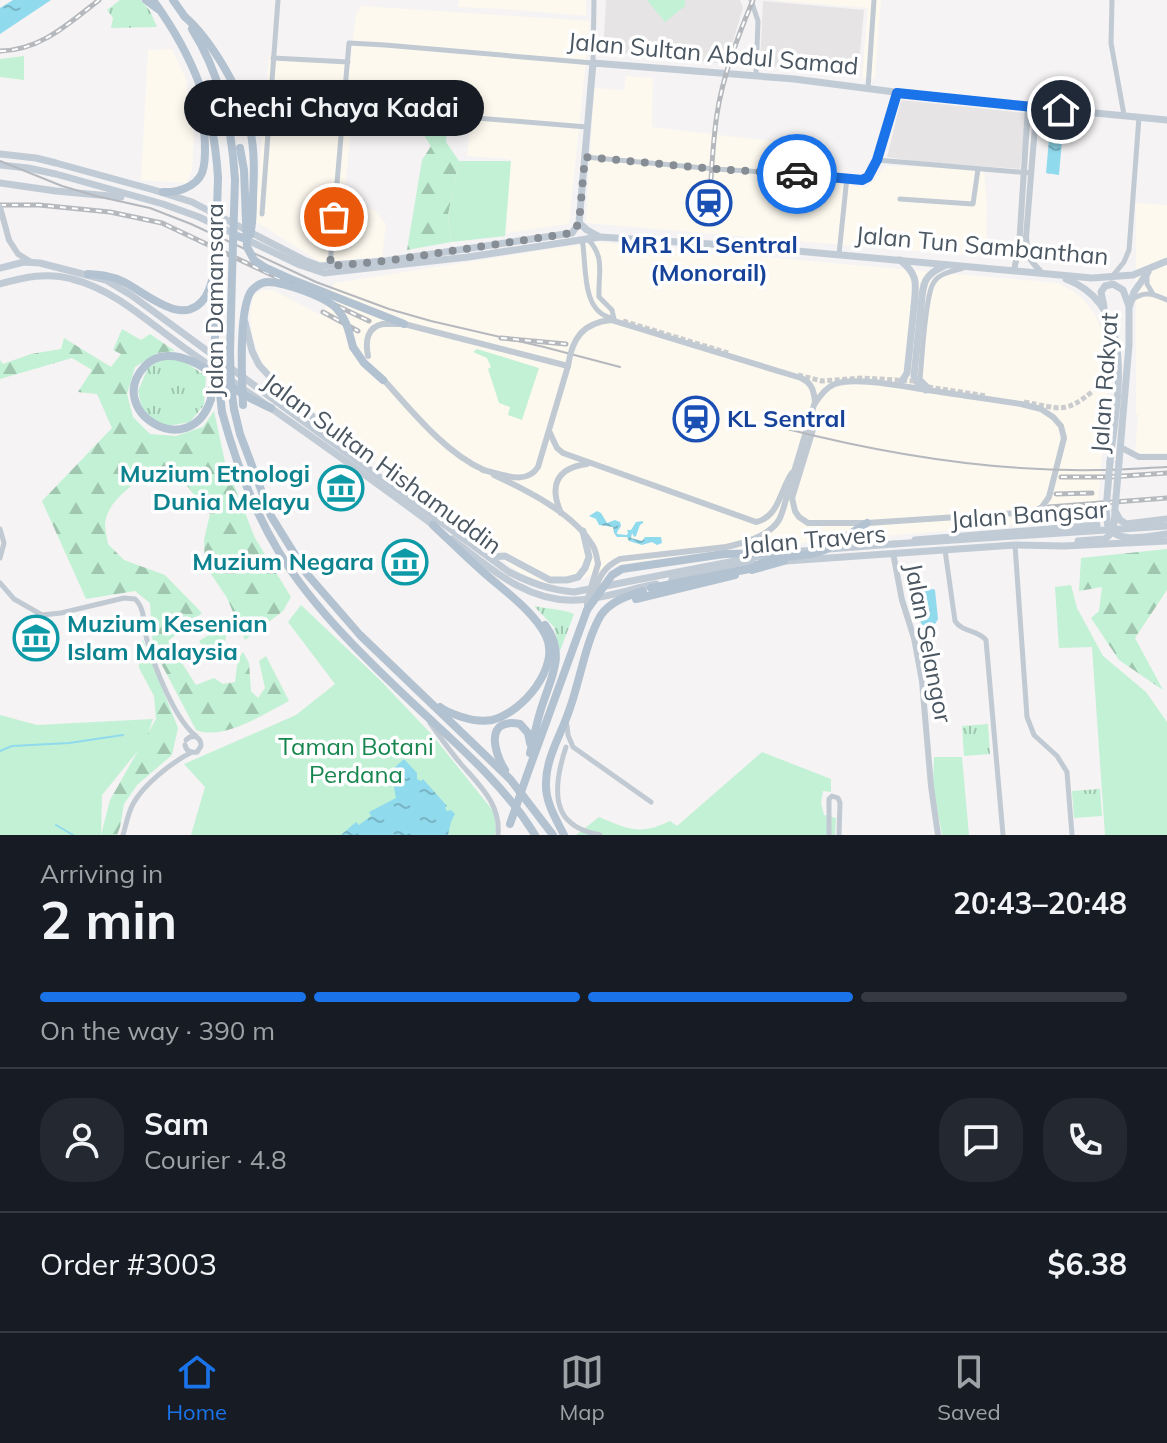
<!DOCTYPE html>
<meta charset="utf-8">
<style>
:root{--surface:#171b24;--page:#242831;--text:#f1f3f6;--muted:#9ea1a6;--line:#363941;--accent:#1a73e8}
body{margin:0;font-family:Mulish,sans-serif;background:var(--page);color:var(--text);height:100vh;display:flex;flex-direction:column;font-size:30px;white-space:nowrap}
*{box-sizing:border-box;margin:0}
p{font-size:26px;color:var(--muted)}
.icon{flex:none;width:44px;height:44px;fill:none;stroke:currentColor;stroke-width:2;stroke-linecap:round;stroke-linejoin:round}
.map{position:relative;height:835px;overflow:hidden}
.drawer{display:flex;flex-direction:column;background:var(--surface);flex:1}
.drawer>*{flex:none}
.pin{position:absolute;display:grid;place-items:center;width:68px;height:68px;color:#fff;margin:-34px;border:4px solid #fff;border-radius:50%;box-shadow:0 2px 8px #0007}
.courier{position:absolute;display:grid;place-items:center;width:80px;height:80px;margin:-40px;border:6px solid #1a73e8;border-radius:50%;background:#fff;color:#222;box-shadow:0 2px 10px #0007}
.bubble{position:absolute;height:56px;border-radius:28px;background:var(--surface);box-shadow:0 4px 12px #0003;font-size:26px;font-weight:700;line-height:56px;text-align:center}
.summary em{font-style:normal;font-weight:700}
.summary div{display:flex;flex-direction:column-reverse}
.summary{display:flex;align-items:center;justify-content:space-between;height:136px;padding:0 40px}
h1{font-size:52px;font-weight:700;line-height:60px}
.bar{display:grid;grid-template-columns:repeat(4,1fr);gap:12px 8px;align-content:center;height:96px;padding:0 40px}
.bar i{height:10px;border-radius:6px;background:var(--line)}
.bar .active{background:var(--accent)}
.bar p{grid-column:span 4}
.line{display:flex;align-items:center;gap:20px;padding:0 40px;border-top:2px solid var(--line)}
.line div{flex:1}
.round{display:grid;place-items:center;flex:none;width:84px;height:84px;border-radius:32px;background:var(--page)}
.dock{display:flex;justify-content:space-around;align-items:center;height:112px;border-top:2px solid var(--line);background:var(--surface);font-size:22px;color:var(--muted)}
.dock a{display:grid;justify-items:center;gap:4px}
.dock .active{color:var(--accent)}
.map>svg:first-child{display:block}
.commercial{fill:#fdf9ef}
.education{fill:#e6e4e5}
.grass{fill:url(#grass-tufts)}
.forest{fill:url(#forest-firs)}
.park{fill:#c3f1d5}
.water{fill:url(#water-ripples)}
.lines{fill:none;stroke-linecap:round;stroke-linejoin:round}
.stream{stroke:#90daee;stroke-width:2}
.minor-tunnel{stroke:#caccce;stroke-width:5;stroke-dasharray:5 2.5;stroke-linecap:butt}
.minor{stroke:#c1cad2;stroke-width:5}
.tertiary{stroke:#c1cad2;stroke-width:6}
.secondary{stroke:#c1cbd6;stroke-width:7}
.primary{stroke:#b3c2d1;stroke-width:8}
.tram{stroke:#b5b8bd;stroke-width:2}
.rail-casing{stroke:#b5b8bd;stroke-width:5}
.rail{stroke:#fff;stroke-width:2;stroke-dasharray:6;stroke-linecap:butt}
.tertiary-bridge{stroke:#c1cad2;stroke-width:6}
.secondary-bridge{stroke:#c1cbd6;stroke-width:7}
.primary-bridge{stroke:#b3c2d1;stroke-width:8}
.done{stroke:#868d94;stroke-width:8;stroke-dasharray:0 14.4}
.route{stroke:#1a73e8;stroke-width:10}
.labels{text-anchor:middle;stroke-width:7;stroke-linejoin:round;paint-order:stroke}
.street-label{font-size:24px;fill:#4a5661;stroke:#fff}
.transit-label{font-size:24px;font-weight:bold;fill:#164399;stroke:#fff}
.culture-label{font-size:24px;font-weight:bold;fill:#0d838f;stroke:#fff;text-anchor:end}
.park-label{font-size:24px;fill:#17864f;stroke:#fff}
</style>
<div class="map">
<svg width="1167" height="835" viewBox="0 0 1167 835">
<defs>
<pattern id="grass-tufts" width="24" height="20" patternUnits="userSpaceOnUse" patternTransform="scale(2)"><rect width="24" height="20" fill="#c3f1d5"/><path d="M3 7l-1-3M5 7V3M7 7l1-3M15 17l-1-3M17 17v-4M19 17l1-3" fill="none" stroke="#a0c6b0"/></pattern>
<pattern id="forest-firs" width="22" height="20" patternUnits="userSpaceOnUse" patternTransform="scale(2)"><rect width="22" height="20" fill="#c3f1d5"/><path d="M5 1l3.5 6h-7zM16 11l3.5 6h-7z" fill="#a0c6b0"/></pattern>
<pattern id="water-ripples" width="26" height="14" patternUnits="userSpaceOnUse" patternTransform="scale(2)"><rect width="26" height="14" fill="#90daee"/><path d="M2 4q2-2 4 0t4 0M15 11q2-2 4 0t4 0" fill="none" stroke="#78b4c4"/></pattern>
</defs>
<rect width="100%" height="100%" fill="#f5f3f3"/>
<g class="commercial">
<path d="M459,0H586V16L505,9L458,7Z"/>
<path d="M771,0H881L875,79L862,78L868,8Z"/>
<path d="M362,6L590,21L569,224L506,233L510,159L467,156L471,121L353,111L343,205L373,209L386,224L382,257L320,262L255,221L269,56L350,63L356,14Z"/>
<path d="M172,49L186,79L194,135L192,170L187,183L141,180L148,50Z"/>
<path d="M626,76L653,78L652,127L779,142V173L866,188L886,166L984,168L987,207L986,257L586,223L594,88L624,90Z"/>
<path d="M1136,203L1167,205V453H1135L1138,415L1136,414Z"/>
<path d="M597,242L1058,283L1070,289L1083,299L1095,315L1105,337L1109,373L1097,513L1085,519L730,549L620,564L569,584H548L525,577L381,467L272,377L260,360L252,335L250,313L253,296L262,290H273L323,316L334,283Z"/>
</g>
<g class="education">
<path d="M606,0H740L743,8L726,64L603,51Z"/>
<path d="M763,1L864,10L858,75L760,65Z"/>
<path d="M901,100L1026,113L1020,169L923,162L887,157Z"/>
</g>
<g class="grass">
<path d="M120,0H141L150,11L157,27L111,28L113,18L107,10Z"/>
<path d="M24,56V80L0,77V59Z"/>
<path d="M162,359L183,361L206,376L204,405L190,422L168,426L154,421L142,409L138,391L148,368Z"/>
<path d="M534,606C547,609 562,609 574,614L560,651L554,627Z"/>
<path d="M988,724L990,754L964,756L962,726Z"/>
<path d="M1100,789L1102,816L1074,818L1072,791Z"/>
</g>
<g class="forest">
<path d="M415,122L447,125L446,142L459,161L448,215L451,242L407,250L422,160L431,146Z"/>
<path d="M122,329L141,340L150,334L175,351L157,353L135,367L127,394L133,417L150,434L176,436L203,427L214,411L225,462L255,538L291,597L283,611L245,640L227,598L205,565L204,540L210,514L184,482L146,472C131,489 108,499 105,524C105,530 107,538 108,544L124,560L165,575L202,613L168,641L196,685L214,678L223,684L235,682L238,659L243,652L249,663L251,691L258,698L265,688L259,661L266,656L289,701C264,714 223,741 196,730L153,648L150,603L135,591L86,599L42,501L112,428L97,394L78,392L92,370L72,358L0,379V360L3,364L31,354L61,349L64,338L111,367L121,354L113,350Z"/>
<path d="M1167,549V590L1135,638L1163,690L1119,660L1091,618L1099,611L1102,587L1079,591L1081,558Z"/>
<path d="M219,629L226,636L224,648L211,659L199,641Z"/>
<path d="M143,640L178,728L172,755L137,785L124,804L120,827L117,835H101L110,800L156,719L154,696L139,668L137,646Z"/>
</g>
<g class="park">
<path d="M647,0H685V6L665,22Z"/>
<path d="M459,161H511L505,236L451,242L448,215Z"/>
<path d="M477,349L539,368L522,420L508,415L510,407L499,403L488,369L491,367L487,358L473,352Z"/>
<path d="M1071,585L1077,608L1103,656L1146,692L1167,722V835H1105L1092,647L1059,648L1055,587Z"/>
<path d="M301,605L380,680L433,736L494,812L496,831L495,835H191L205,787L184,764L296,715L335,684L288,622Z"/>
<path d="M0,715L37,725L153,719L145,742L102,795L101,835H0Z"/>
<path d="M762,752L831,779V792L823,791L821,803L824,815L836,818L835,835H576L599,817C629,830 641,835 670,821L677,826Z"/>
<path d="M934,757H962L969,835H942L933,785Z"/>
</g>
<g class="water">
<path d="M13,0H51L0,34V8Z"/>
<path d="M1050,128L1063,129L1059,175L1046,173Z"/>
<path d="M597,511L601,513L607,523L615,520L620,522L621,526L617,532V534L627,535L628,532L627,530H631L636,522L643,521V523L640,525L636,536L634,537L632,533L631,538L642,541L645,537H661L662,543L657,545L652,542L642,545L629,541L627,537H617L614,533L613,527L599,525L596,519L589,516Z"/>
<path d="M933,589L935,590L938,619L935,624L925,627L922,625L908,596L910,593Z"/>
<path d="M404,759L417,773V779L421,781L423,779L447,806L445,808L447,811L451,810L455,814L451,822L448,835H341L356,822L359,825L371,816L369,812L396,798L392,778L394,768Z"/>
</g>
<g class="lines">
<g class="stream">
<path d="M0,751L12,746L69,743L123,735"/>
<path d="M56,825L73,835"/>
</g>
<g class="minor-tunnel">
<path d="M623,321L728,353"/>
<path d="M798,375L822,381L862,378L914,381L917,377"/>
<path d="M928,387L987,396"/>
<path d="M1024,402C1059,408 1065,415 1094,390"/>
</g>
<g class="minor">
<path d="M751,0L758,21L756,75"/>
<path d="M1112,0L1111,43L1124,115"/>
<path d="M273,58L348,62"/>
<path d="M868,88L874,0"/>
<path d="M344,107L587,127"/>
<path d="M585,157L715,169L847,177L862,180L871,174L897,93"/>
<path d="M877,160L1031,173"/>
<path d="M900,199L973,204L978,169"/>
<path d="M262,214L278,0"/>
<path d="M587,238C606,258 598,272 599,297L612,310L614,319"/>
<path d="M582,239C587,263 580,312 612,318"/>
<path d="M839,254L847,177"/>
<path d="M330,265L349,43L385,45L593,63L594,0"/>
<path d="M1147,274V284L1153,294"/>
<path d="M1111,278L1124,262L1129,250L1139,117"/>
<path d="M1132,300C1144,290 1154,294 1167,300"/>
<path d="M928,387L920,379C922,360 925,294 934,282C940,273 953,271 963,268"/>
<path d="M0,529L4,543L0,558"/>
<path d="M1015,545L1027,717L1034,735L1057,756L1067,772L1072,835"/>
<path d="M945,550L955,621C963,633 977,629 986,640L1003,835"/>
<path d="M0,583L14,599L42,615L61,613L124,598L135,599C146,609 143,626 147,640C154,666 175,720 196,736"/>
<path d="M430,723C440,737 450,751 461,764C480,786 501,804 498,835"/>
<path d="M567,725L568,735L573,747L651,802"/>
<path d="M185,745C186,751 191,753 197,752L201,746C201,737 193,733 186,740"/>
<path d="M566,747C559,768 550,805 570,822C577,829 590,833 600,835"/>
<path d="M123,835C126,825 128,813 133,804C143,785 172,762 192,752"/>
<path d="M829,835V799L832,796L838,798L840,803L839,835"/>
</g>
<g class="tertiary">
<path d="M1041,108L1036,114L1026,237C1028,258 1027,257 1041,272"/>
<path d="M9,240L18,254L31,262"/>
<path d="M1014,270L1019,247L1028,107"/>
<path d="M611,320L801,378C812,383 814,391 815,402"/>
<path d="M383,324H404L568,366L538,467C526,486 502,474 483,470"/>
<path d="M383,379C411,410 445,453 484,470"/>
<path d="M549,431L557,448L563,453L756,522C779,517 780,490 792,473"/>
<path d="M1120,447L1139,457H1167"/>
<path d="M494,475C526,490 575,514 593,546C596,551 597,558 598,564"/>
<path d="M789,488L814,405C819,397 826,387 835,384C854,376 907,387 928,390C959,395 990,399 1021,404L1041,409L1053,417L1061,426L1064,438L1049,497L1042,507L1033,512L867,523H808L799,517L795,511L792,498L815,423L811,413"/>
<path d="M561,513C549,486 556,468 587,464"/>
<path d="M893,553L902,600L914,638L922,681L931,786L938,835"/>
</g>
<g class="secondary">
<path d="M0,154L36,158L56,163L154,190L192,202L306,261L320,266L385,261L572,233L579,223L593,63L794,79L941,98L1167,120"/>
<path d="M0,165L28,168L56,174L163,204L199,217L300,265L324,273L468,257L600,237L742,246L1092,278L1133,275L1167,261"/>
<path d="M0,183L56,191L121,197"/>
<path d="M579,223L587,230L598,236"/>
<path d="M900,260C919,275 916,284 914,307"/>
<path d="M0,268L24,262L40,263L106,280L131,295L509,572C531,583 550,590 574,592L761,556"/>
<path d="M1066,279C1140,307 1116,402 1110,462"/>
<path d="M0,284C24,277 47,272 72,279C116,290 150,324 186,349C270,407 354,466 436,527"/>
<path d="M921,307C923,283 923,275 946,265"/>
<path d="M1104,307L1101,292L1105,286L1113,284L1123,290L1129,306"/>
<path d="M245,322L252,351L259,365L282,390L321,424L341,444"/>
<path d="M918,383L926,390"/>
<path d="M1119,462L1129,345V308L1134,292L1148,272"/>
<path d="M1106,510L1108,528C1121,544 1148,536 1167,534"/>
<path d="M1115,511L1120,520L1126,524L1167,519"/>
<path d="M452,539C489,567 527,603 577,600C603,599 630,589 656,584"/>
<path d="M915,540L1097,525"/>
<path d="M1078,541L1105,539C1115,532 1114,523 1115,512"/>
<path d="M829,549L894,544"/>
<path d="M773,553L816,550"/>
<path d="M489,557L505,556L550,580H567L578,577L585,568L589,557L583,531"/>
<path d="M786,561L1015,545L1064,546L1167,541"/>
<path d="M672,580L754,564"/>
</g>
<g class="primary">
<path d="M146,0L158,9"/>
<path d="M153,0C194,57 214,108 218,178"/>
<path d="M173,0L185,17"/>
<path d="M184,16C211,39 243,94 250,129C255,152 254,174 253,198C253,210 253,223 250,235L243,238L240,237"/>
<path d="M192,29C221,75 232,126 235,180"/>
<path d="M163,192C177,193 196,187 202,173C209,155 202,114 200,94"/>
<path d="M88,274C101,275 113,276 124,282C148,294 185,330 206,296C210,289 212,280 215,272"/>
<path d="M215,277V348"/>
<path d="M288,278L404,324"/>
<path d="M353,347L364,363L383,380"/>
<path d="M230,352L232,276"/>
<path d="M211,399C190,465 103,410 145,366C157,353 175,354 191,361C208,368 222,381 238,391C248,398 260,403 271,408"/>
<path d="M234,409L240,434L271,516L307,574L360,635L510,779L553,835"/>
<path d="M222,412C235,460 253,509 279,552C314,610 371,664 420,710C462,749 505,786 535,835"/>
<path d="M433,525C449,540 465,556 482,571C502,589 534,611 546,636C561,667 522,713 492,720C481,722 471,720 462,717C453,714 446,712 440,707"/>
<path d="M856,530L867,523"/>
<path d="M752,570L784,561"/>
<path d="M636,599L735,575"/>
<path d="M530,753C534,737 537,720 543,703C552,675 566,653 545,625"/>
<path d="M505,770C494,753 484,717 520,724L528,733L530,743"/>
<path d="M527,775L587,610"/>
<path d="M564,835C556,819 545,802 546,783C546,757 562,733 570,708C580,680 586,640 601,615C611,601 627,596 643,591"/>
</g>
<g class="tram">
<path d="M0,161L62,186L96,196L150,208L191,224L316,282L389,309L431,321L544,347L620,367"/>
<path d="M787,429C889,455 993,472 1099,470C1122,470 1144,468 1167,467"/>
</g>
<g class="rail-casing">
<g id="rail">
<path d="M0,51C41,50 68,24 99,0"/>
<path d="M0,205H39L110,212L162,223L369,321"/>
<path d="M709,215C711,181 712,147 717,114C723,75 738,36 753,0"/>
<path d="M323,312L358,331"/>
<path d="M501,338L566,344"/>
<path d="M1061,477H1109L1167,473"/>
<path d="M1056,494L1092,493"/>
<path d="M1049,507L1167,498"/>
</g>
</g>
<use href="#rail" class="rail"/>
<g class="tertiary-bridge">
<path d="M0,207L9,240"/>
<path d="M368,356C365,341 367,327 383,324"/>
<path d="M568,366C572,339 582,323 611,320"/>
<path d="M591,599C598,581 601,568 620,559L726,547C744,543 768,537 779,520C784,510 786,498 789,488"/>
<path d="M587,610V601L598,564"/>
</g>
<g class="secondary-bridge">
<path d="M902,381L907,373L914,307"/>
<path d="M918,383L914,376L921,307"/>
<path d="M1115,509L1119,462"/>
<path d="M1106,510L1110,462"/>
<path d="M894,544L1167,526"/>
</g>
<g class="primary-bridge">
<path d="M240,148L244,170L247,247L254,260L266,268L288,278"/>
<path d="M215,272L218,178"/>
<path d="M232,276L235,180"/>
<path d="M215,348L222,412"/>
<path d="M230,352L231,386L234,409"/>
<path d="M211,399L213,377"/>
<path d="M243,405C242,382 238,307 252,290C256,286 262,282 268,282C284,282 325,297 336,308C347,319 349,333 353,347"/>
<path d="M651,588L749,569L770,559L811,554L825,550L856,530"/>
<path d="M587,610L612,575L622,569L724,554L776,553"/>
<path d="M510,824L527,775"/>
</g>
</g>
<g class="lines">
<path class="done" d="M334,217L330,266L385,261L572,233L579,223L585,157L715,169L797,174"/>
<path class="route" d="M797,174L862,180L868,177L877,160L897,93L1061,110"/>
</g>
<defs>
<g id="station-ring" transform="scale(2.3)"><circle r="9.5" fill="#fff" stroke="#1a4fb4" stroke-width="1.5"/><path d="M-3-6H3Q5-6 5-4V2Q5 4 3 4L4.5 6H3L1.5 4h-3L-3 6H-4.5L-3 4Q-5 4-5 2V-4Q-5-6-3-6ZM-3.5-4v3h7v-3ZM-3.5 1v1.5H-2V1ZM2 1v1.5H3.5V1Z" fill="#1a4fb4"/></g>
<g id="museum-ring" transform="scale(2.3)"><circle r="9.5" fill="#fff" stroke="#0f9aa8" stroke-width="1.5"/><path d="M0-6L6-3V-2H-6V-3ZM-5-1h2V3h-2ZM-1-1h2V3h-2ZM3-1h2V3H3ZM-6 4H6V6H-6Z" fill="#0f9aa8"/></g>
</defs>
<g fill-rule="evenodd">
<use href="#station-ring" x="709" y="203"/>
<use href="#station-ring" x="696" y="419"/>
<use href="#museum-ring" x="341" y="488"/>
<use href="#museum-ring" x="405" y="562"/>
<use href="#museum-ring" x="36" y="638"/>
</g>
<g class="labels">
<g class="street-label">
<text transform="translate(713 54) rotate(5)" y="8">Jalan Sultan Abdul Samad</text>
<text transform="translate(982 246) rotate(5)" y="8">Jalan Tun Sambanthan</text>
<text transform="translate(215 300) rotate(-90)" y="8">Jalan Damansara</text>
<text transform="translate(1105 383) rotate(-86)" y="8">Jalan Rakyat</text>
<text transform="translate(382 464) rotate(36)" y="8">Jalan Sultan Hishamuddin</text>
<text transform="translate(1029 515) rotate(-4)" y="8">Jalan Bangsar</text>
<text transform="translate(814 540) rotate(-5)" y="8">Jalan Travers</text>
<text transform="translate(928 643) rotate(79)" y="8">Jalan Selangor</text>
</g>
<g class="transit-label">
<text x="709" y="253">MR1 KL Sentral<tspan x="709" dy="28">(Monorail)</tspan></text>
<text x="727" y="427" text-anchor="start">KL Sentral</text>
</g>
<g class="culture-label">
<text x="310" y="482">Muzium Etnologi<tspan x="310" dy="28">Dunia Melayu</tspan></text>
<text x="374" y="570">Muzium Negara</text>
<text x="67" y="632" text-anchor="start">Muzium Kesenian<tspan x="67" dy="28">Islam Malaysia</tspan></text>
</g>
<g class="park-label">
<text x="356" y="755">Taman Botani<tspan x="356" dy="28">Perdana</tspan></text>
</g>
</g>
</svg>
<div class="pin" style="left:334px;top:217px;background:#ea580c"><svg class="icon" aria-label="bag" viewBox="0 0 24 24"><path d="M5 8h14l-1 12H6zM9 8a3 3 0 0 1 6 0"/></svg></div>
<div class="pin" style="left:1061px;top:110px;background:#1f2937"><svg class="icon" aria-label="home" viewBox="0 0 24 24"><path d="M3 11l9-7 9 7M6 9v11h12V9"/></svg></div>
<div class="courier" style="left:797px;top:174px"><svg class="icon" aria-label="car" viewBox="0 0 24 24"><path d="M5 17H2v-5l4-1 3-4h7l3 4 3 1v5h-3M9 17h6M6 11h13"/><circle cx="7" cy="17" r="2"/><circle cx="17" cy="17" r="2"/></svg></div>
<div class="bubble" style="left:184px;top:80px;width:300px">Chechi Chaya Kadai</div>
</div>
<section class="drawer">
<div class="summary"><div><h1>2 min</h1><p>Arriving in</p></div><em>20:43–20:48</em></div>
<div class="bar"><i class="active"></i><i class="active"></i><i class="active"></i><i></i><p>On the way · 390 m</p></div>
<div class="line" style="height:144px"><a class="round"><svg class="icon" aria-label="person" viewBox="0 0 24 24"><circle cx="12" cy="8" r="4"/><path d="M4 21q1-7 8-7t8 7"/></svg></a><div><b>Sam</b><p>Courier · 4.8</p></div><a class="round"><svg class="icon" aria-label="chat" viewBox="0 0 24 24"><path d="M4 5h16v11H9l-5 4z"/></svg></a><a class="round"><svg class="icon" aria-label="phone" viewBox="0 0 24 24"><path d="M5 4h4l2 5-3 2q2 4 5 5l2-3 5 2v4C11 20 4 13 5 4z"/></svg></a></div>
<div class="line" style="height:104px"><div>Order #3003</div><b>$6.38</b></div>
</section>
<nav class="dock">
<a class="active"><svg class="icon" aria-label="home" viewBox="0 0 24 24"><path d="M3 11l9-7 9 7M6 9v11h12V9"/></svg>Home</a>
<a><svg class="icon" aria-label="map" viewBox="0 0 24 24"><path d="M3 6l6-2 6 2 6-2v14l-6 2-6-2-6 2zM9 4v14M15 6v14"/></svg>Map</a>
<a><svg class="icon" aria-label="saved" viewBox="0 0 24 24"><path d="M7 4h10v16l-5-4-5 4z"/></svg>Saved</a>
</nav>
